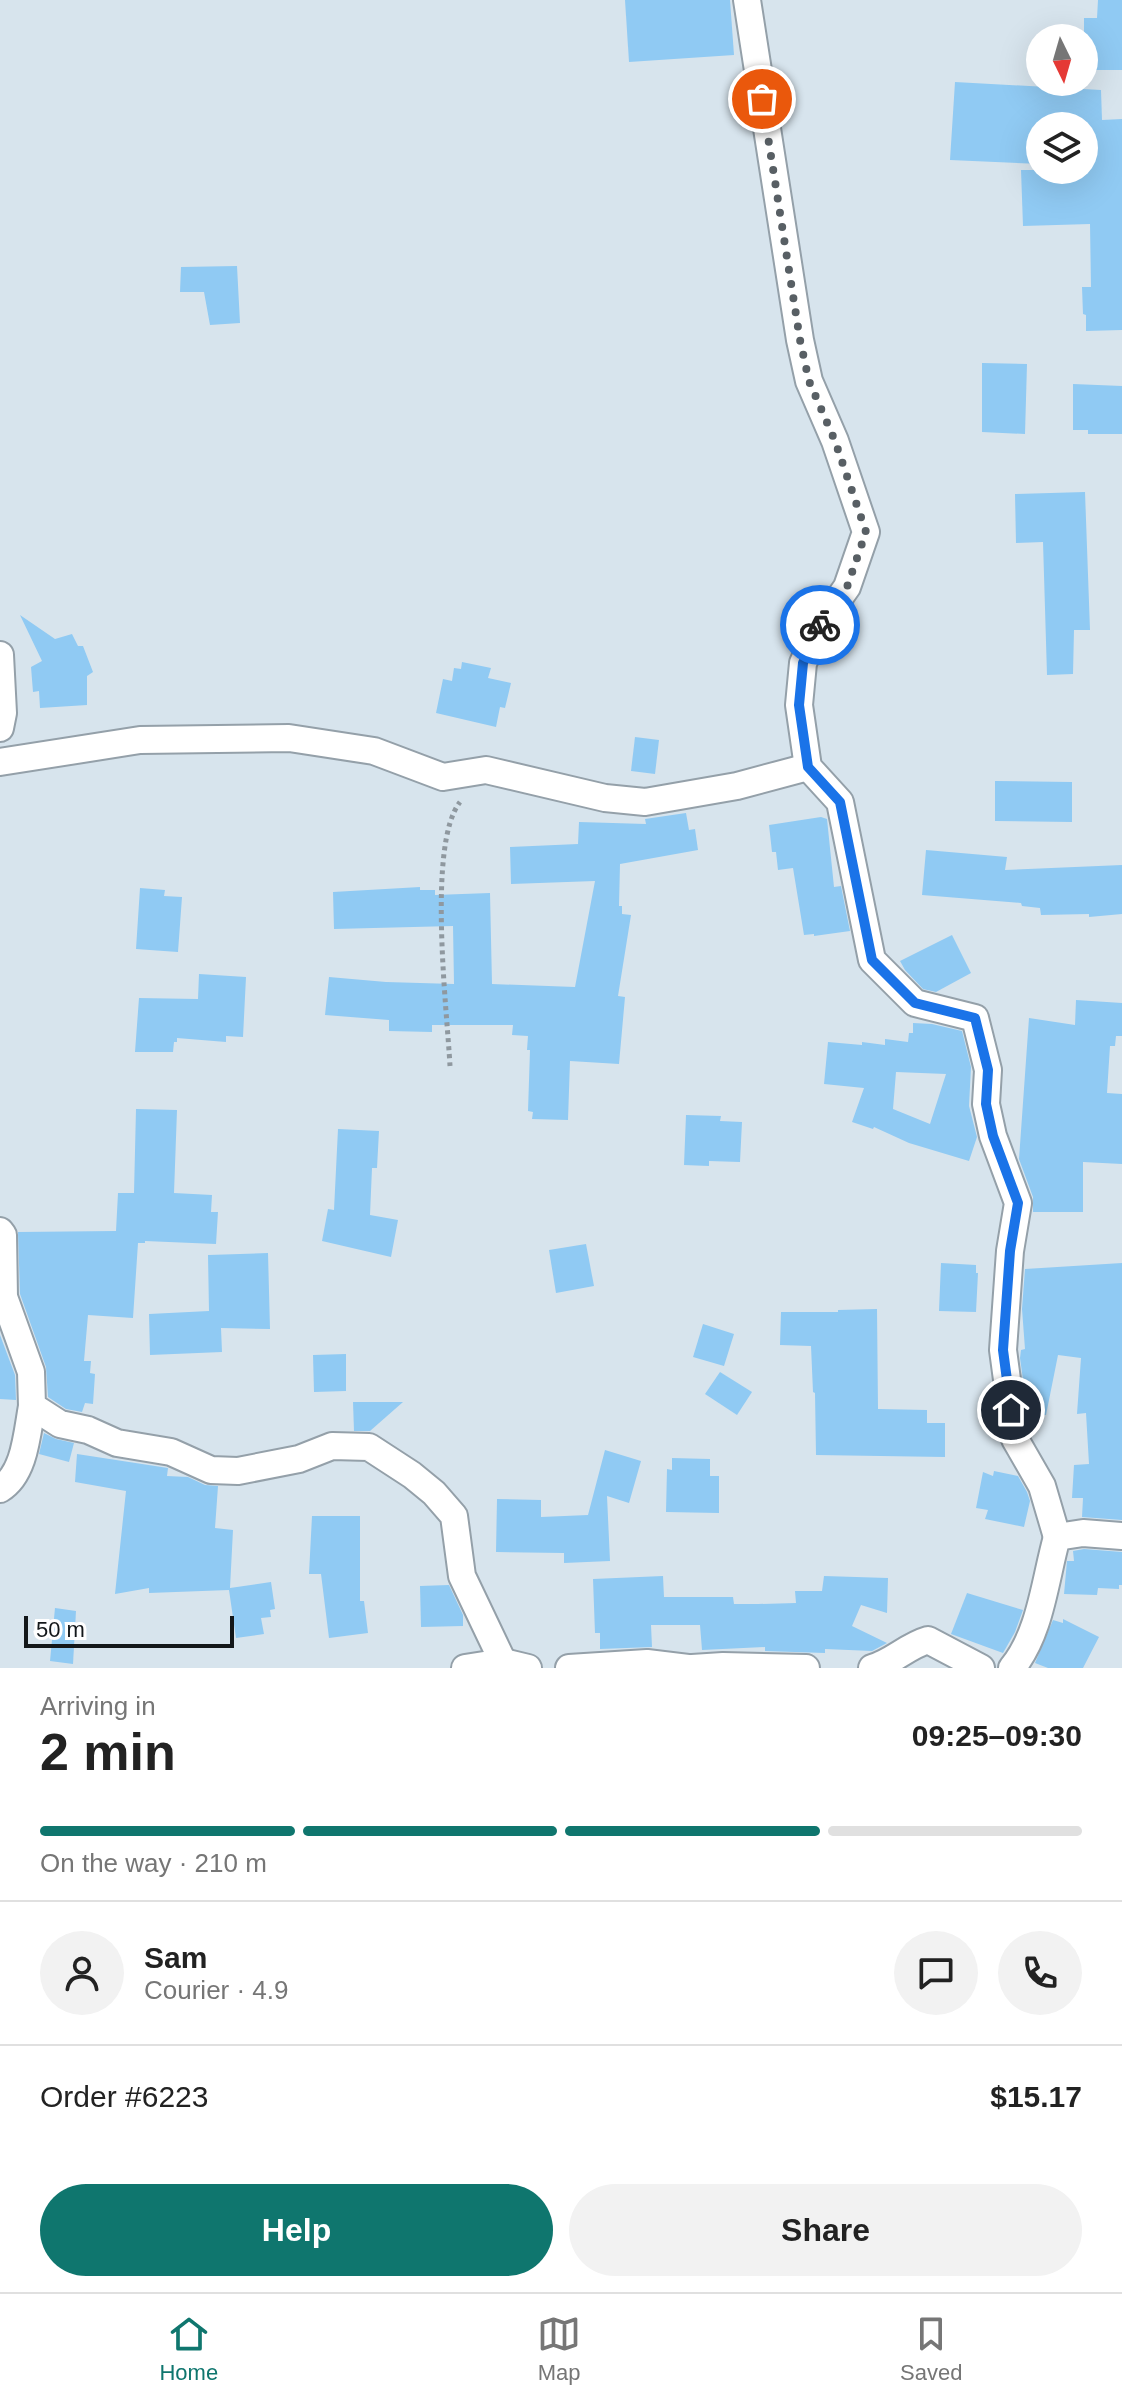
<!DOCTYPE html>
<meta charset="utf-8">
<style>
:root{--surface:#fff;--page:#f2f2f2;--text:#222;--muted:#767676;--line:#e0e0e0;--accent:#0f766e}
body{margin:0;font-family:Helvetica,sans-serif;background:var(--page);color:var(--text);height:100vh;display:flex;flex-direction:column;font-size:30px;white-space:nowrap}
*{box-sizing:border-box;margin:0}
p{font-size:26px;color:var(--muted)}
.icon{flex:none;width:44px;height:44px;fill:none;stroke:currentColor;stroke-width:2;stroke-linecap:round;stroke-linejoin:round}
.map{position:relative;height:1668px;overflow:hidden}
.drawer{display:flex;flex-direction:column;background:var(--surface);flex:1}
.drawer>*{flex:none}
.needle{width:52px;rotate:175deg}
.buttons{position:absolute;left:1026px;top:24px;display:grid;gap:16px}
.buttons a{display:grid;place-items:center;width:72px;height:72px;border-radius:50%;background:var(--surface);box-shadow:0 8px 32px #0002;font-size:40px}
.scale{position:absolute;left:24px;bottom:20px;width:210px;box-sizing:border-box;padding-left:8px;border:4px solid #13171a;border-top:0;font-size:22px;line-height:28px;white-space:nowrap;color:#13171a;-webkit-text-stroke:6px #fff;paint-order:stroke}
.pin{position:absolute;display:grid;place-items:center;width:68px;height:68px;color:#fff;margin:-34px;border:4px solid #fff;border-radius:50%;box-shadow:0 2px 8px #0007}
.courier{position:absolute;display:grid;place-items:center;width:80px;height:80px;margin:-40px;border:6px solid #1a73e8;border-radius:50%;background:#fff;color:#222;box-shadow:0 2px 10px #0007}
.headline em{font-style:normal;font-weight:700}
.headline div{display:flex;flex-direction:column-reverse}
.headline{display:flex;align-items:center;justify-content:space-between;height:136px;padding:0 40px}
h1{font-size:52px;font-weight:700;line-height:60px}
.bar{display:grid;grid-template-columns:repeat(4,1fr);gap:12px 8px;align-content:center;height:96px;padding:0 40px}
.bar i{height:10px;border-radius:6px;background:var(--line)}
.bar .on{background:var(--accent)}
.bar p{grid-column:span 4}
.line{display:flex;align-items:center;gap:20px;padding:0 40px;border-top:2px solid var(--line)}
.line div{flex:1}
.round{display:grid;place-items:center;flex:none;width:84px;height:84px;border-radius:42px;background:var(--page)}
.cta{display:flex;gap:16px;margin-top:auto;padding:16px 40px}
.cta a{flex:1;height:92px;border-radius:48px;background:var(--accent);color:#fff;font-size:32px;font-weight:700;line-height:92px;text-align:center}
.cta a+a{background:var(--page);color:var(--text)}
.dock{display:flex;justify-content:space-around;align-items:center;height:112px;border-top:2px solid var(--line);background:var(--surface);font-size:22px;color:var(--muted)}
.dock a{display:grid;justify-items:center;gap:4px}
.dock .on{color:var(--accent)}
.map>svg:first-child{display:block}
.building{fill:#90caf3;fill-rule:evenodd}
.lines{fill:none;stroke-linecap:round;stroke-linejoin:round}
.minor-casing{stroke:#94a0a9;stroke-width:30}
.path{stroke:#8f989f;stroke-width:5;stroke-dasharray:4 4;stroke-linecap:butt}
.minor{stroke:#fff;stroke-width:26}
.done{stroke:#585f64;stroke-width:8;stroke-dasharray:0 14.4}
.route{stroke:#1a73e8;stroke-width:10}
</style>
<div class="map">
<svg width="1122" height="1668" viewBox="0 0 1122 1668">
<rect width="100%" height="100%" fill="#d7e4ed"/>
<g class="building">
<path d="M625,0H730L734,55L629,62Z"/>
<path d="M1098,0H1122V70H1084V18H1097Z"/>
<path d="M955,82L1101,90L1102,120L1122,119V330L1086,331V315L1083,314L1082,287H1091L1090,224L1023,226L1021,170H1084V126H1040V164L950,160Z"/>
<path d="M237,266L240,323L210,325L204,292H180L181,267Z"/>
<path d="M982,363L1027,364L1025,434L982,432Z"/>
<path d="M1073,384L1122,386V434H1088V430H1073Z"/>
<path d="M1085,492L1090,630H1074L1073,674L1047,675L1043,542L1016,543L1015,494Z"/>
<path d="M20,615L55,639L72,634L78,646H83L93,672L87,676V705L40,708L39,691L33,692L31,667L42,661Z"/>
<path d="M462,662L491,668L488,678L511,683L505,708L500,707L496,727L436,713L443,679L452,681L454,668L461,669Z"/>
<path d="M635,737L659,740L655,774L631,771Z"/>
<path d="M995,781L1072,782V822L995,821Z"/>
<path d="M686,813L689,830L695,829L698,850L620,864L619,906H622V914L631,915L618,996L625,997L619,1064L570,1061L568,1120L532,1119L533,1112L528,1111L530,1050H527L528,1036L512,1035L513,1025H432V1032L389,1031V1020L325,1015L329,977L386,982L454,984L453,926L334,929L333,892L420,887V890H435V895L490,893L492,984L575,987L595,881L511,884L510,847L578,844L579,822L646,824L645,819Z"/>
<path d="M821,817L827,819L834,887L841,886L850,931L814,936V934L804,935L793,868L778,870L776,852H772L769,825Z"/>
<path d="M926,850L1007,857L1005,870L1122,865V914L1089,917V914L1041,915L1040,908L1022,906L1021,903L922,895Z"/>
<path d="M140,888L165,890L164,896L182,897L178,952L136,949Z"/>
<path d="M952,935L971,973L936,992L923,989L905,970L900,961Z"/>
<path d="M199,974L246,977L243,1037L226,1036V1042L177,1038V1042H174L173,1052H135L139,998L198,999Z"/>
<path d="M1076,1000L1122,1003V1036H1116L1115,1046H1110L1107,1093L1122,1094V1164L1083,1162V1212H1033V1197L1019,1159L1029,1018L1075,1025Z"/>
<path d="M913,1023L932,1024L962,1031L971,1067L969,1106L977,1137L969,1161L909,1143L874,1127L873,1129L852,1122L864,1088L824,1084L828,1042L862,1045V1042L885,1045V1039L908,1042L909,1033H913ZM896,1072L946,1074L930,1124L893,1109Z"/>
<path d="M136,1109L177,1110L174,1193L212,1195L211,1212H218L216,1244L145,1241V1243H138L133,1318L88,1315L84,1361H91L90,1373L95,1374L93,1404L85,1403L82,1412L66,1409L48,1397L46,1367L20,1294L18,1232L116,1231L118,1193H134Z"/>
<path d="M686,1115L721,1116L720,1121L742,1122L740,1162L709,1161V1166L684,1165Z"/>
<path d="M338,1129L379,1131L377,1168H372L370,1215L398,1220L391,1257L322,1241L328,1209L334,1210Z"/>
<path d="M586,1244L594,1286L556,1293L549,1250Z"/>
<path d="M268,1253L270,1329L221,1328L222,1352L150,1355L149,1314L209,1311L208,1255Z"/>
<path d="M941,1263L976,1265V1273H978L976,1312L939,1311Z"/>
<path d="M1122,1263V1520L1082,1517L1083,1498H1072L1074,1465L1089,1464L1086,1413L1077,1414L1081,1358L1058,1355L1046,1415L1028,1416L1020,1358L1021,1350L1025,1349L1022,1309L1025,1269Z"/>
<path d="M877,1309L878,1409L927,1410V1423H945V1457L816,1455L815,1393L813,1392L811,1346L780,1345L781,1312H838V1310Z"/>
<path d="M703,1324L734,1334L724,1366L693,1357Z"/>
<path d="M0,1335L15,1375L16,1400L0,1399Z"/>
<path d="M346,1354V1391L314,1392L313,1355Z"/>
<path d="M720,1372L752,1392L737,1415L705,1394Z"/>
<path d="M353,1402H403L370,1431H354Z"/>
<path d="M44,1433L56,1439L74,1443L69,1462L39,1454Z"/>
<path d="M605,1450L641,1461L629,1503L607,1496L610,1561L564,1563V1553L496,1552L497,1499L541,1500V1517L588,1515Z"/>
<path d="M77,1454L168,1468L167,1476L188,1477L205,1485L218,1486L215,1528L233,1530L230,1588L271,1582L275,1609L270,1610L271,1617L261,1618L264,1634L236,1638L229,1590L149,1593V1588L115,1594L126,1491L75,1482Z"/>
<path d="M672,1458L710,1459V1476H719V1513L666,1512L667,1469L672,1470Z"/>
<path d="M994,1471L1018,1476L1027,1492L1030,1501L1024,1527L985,1519L988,1510L976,1508L983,1472L993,1476Z"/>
<path d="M312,1516H360V1601H364L368,1633L329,1638L321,1574H309Z"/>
<path d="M1084,1549L1122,1552V1585H1119V1589L1098,1588L1097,1595L1064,1594L1067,1561H1074L1073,1551Z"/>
<path d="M663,1576L664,1597H733L734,1604H758L796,1603L795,1591H822L824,1576L888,1578L887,1613L861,1605L852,1626L887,1643L872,1651L825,1649V1653L765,1651V1647L702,1650L700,1625H651L652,1647L600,1649V1633H595L593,1579Z"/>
<path d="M449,1585L463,1615V1626L421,1627L420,1586Z"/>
<path d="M967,1593L1023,1610L1015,1632L1003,1653L951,1634Z"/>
<path d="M55,1608L76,1611L73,1664L50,1661Z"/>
<path d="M1063,1619L1099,1637L1083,1668H1048L1035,1663L1053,1620L1063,1623Z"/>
</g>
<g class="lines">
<g class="minor-casing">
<g id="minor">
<path d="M747,0L800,340L809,381L835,441L866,532L847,587L821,624L803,663L799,705L808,767L840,802L872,960L915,1003L975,1018L988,1070L986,1104L993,1136L1018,1203L1010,1251L1003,1350L1015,1439L1042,1486L1057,1537"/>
<path d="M0,655L3,713L0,728"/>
<path d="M0,762L140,740L289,738L374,751L443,777L486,770L605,798L645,802L737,786L808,767"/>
<path d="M0,1231L3,1235L4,1297L31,1372L32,1406L60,1424L88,1430L117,1443L171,1452L211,1470L238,1471L299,1459L332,1446L369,1447L412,1475L434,1493L454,1516L462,1576L503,1662"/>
<path d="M0,1489C25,1474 27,1433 32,1406"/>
<path d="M465,1668L503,1662L528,1668"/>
<path d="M569,1668L647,1663L688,1668"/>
<path d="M692,1668L723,1666L806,1668"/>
<path d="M872,1668C893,1662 907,1646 928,1640L981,1668"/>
<path d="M1012,1668C1041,1633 1045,1579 1057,1537L1083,1533L1122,1536"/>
</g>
</g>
<path class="path" d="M450,1066C447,1009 427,844 460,802"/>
<use href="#minor" class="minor"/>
</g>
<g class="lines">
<path class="done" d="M762,99L800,340L809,381L835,441L866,532L847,587L820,625"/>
<path class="route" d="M820,625L803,663L799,705L808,767L840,802L872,960L915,1003L975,1018L988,1070L986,1104L993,1136L1018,1203L1010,1251L1003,1350L1011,1410"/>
</g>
</svg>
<div class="buttons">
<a><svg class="needle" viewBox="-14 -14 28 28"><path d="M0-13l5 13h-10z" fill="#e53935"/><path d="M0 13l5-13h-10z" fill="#767676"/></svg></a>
<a><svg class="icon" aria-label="layers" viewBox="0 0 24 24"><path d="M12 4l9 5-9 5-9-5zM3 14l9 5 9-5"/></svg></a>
</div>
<div class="scale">50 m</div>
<div class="pin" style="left:762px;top:99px;background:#ea580c"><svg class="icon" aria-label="bag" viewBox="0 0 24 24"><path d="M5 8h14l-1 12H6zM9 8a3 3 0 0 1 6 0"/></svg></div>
<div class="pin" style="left:1011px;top:1410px;background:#1f2937"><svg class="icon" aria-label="home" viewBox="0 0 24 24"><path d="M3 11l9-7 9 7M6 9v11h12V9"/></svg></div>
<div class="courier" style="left:820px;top:625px"><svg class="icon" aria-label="bike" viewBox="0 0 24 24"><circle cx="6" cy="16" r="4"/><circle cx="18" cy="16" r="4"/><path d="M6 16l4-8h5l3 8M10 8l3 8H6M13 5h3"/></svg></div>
</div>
<section class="drawer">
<div class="headline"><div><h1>2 min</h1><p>Arriving in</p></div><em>09:25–09:30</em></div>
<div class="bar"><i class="on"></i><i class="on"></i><i class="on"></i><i></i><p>On the way · 210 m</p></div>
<div class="line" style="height:144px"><a class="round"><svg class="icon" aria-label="person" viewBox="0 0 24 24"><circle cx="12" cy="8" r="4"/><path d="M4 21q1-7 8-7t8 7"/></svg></a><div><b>Sam</b><p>Courier · 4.9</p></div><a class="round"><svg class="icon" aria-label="chat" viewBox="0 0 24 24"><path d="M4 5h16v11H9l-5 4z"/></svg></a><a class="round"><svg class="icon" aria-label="phone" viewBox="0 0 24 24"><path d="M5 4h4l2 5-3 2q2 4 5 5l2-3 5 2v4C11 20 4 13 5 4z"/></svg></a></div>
<div class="line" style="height:104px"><div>Order #6223</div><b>$15.17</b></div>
<div class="cta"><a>Help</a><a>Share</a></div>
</section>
<nav class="dock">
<a class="on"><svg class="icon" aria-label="home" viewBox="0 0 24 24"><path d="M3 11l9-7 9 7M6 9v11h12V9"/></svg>Home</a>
<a><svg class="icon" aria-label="map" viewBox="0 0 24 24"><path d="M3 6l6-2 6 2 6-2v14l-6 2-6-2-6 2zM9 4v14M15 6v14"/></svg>Map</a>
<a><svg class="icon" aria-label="saved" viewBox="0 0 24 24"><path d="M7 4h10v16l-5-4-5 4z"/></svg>Saved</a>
</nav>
